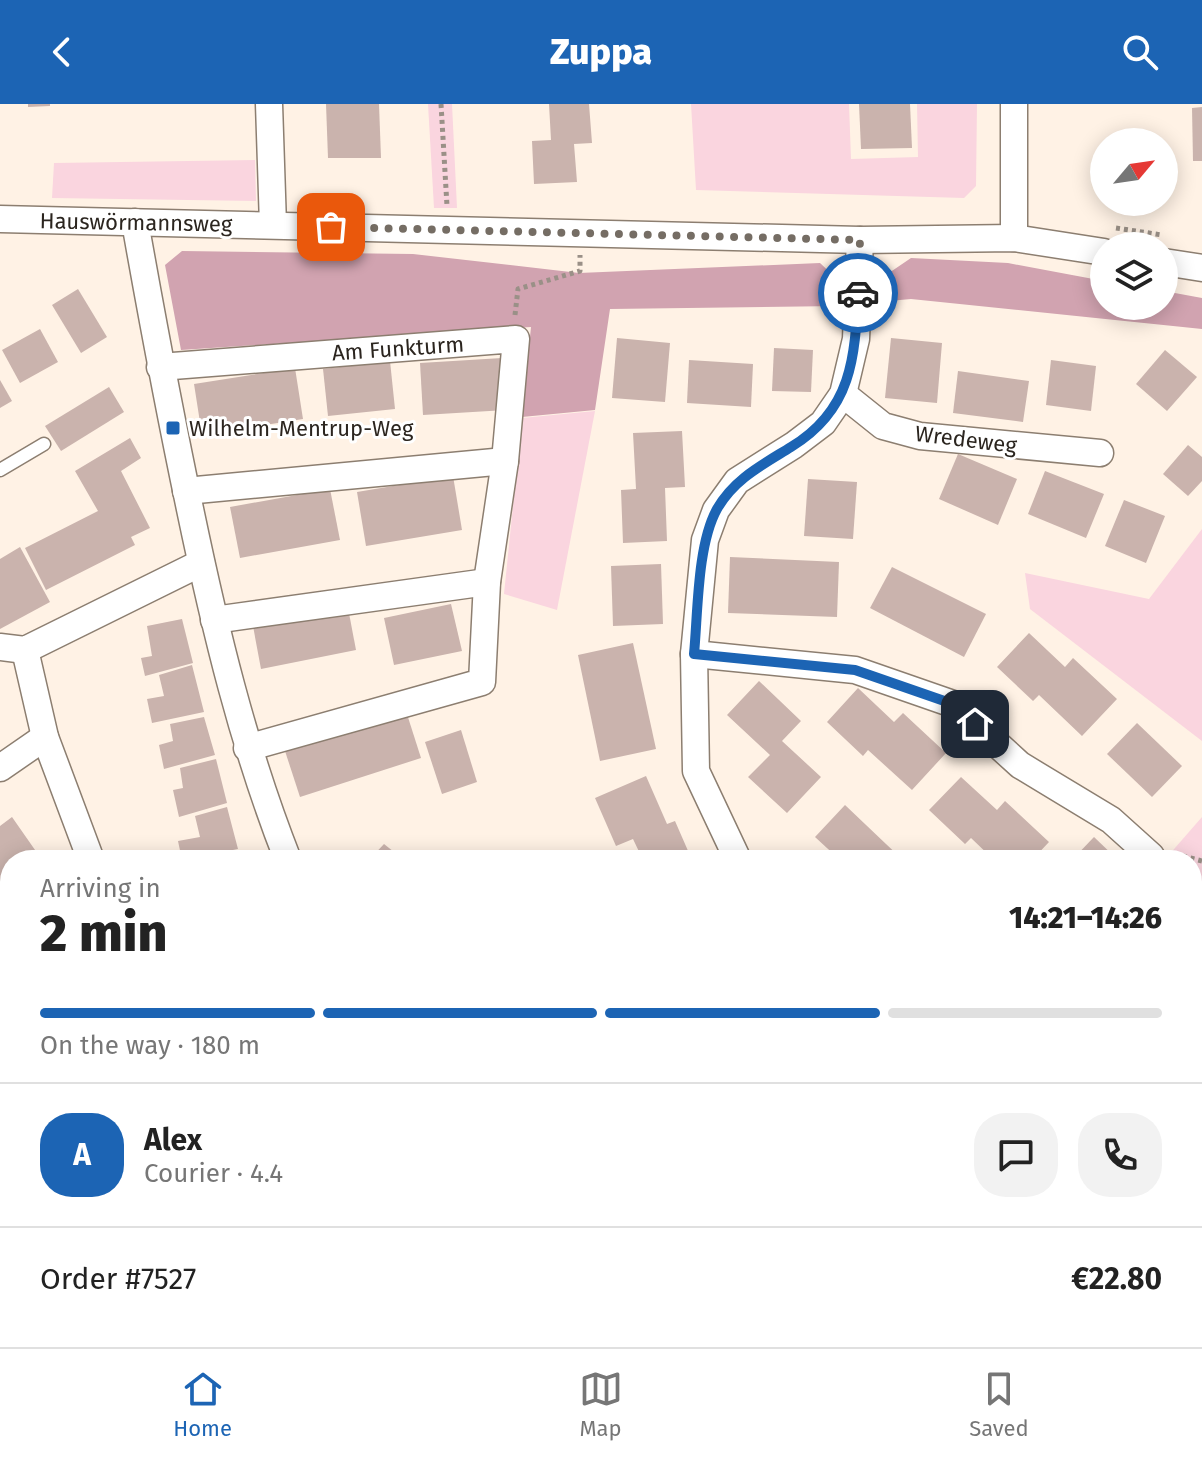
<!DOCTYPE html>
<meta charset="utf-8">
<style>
:root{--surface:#fff;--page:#f2f2f2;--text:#222;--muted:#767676;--line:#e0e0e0;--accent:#1c64b4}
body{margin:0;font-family:"Fira Sans",sans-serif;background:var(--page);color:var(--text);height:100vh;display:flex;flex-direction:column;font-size:30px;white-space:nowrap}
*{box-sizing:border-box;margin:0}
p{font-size:26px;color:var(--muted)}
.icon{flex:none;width:44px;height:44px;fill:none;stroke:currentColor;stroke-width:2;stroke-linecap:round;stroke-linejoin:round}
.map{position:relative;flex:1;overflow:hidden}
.side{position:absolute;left:0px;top:746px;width:1202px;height:498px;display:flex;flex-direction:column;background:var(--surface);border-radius:32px 32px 0 0;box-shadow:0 4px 20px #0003}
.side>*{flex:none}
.needle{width:52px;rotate:61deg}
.controls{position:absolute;left:1090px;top:24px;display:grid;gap:16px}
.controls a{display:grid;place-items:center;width:88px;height:88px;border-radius:50%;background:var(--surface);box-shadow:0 4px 20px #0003;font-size:40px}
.pin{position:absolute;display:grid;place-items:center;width:68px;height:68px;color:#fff;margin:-34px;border-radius:16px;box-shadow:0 4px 12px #0006}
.courier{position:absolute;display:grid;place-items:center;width:80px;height:80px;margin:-40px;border:6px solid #1c64b4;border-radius:50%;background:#fff;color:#222;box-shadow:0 2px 10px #0007}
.head em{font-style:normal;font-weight:800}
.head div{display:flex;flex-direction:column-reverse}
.head{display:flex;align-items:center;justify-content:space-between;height:136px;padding:0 40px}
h1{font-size:52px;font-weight:800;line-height:60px}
.bar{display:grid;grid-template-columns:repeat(4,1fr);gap:12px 8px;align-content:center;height:96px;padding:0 40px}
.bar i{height:10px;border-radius:6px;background:var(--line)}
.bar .current{background:var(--accent)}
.bar p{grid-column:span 4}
.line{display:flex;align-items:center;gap:20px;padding:0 40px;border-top:2px solid var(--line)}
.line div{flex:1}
.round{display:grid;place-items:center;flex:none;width:84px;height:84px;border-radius:32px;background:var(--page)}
header{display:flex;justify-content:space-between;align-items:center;height:104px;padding:0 40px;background:var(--accent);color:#fff;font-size:36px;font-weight:800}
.dock{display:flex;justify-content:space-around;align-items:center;height:112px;border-top:2px solid var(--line);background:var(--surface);font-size:22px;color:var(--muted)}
.dock a{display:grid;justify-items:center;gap:4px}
.dock .current{color:var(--accent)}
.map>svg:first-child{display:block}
.green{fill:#fad5df}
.forest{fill:#d1a3b0}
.building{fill:#cab3ad}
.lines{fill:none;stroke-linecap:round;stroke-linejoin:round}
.lane-casing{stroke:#8c7e70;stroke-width:15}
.street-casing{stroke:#8c7e70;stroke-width:29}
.path{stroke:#9a9087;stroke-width:5;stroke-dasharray:4 4;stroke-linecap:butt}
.lane{stroke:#fff;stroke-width:12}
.street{stroke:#fff;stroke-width:26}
.done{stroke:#756d64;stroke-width:8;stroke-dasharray:0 14.4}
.route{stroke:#1c64b4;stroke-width:10}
.poi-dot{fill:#1c64b4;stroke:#fff;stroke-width:3}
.labels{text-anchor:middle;stroke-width:6;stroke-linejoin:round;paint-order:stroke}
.street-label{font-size:22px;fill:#2b251f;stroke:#fff}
.poi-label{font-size:22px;fill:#2b251f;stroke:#fff;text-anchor:start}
</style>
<header><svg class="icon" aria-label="back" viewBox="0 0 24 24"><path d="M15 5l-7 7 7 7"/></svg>Zuppa<svg class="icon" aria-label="search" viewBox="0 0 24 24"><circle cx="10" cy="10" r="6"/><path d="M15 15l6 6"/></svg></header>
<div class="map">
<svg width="1202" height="1243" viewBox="0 0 1202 1243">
<rect width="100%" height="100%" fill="#fff2e5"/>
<g class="green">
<path d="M428,0H452L457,104H434Z"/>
<path d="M691,0H849L851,55L918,53L917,0H977L976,82L964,94L696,86Z"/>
<path d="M255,56L256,97L52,94L54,59Z"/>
<path d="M595,307L557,506L504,490L522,314Z"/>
<path d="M1202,425V637L1030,505L1025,469L1149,495Z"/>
<path d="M1202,713V779L1192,771V756H1173L1168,752Z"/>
</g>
<g class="forest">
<path d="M182,147L413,150L579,169L820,159L836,174L839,202L610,205L595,306L522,313L531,223L181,246L165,161Z"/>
<path d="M911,154L1008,159L1104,177V202H1164V187L1202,194V225L911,195L878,198L883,173Z"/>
<path d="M1192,776L1202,784V818L1192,810Z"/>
</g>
<g class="building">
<path d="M28,0H50V2L28,3Z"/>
<path d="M326,0H379L381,54H328Z"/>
<path d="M549,0H589L592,39L574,40L577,78L534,80L532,37L551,36Z"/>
<path d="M859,0H910L912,44L861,45Z"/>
<path d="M1202,3V57H1193L1192,4Z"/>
<path d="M78,185L107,233L81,249L52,201Z"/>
<path d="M40,225L58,258L20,279L2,246Z"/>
<path d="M617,234L670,239L665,298L612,294Z"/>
<path d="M891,234L942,239L937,299L885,294Z"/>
<path d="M774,244L813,246L811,288L772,287Z"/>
<path d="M1165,246L1197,273L1167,307L1136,280Z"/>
<path d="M502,254L506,306L423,311L420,259Z"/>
<path d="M689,256L753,260L751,303L687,299Z"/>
<path d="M1051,256L1096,262L1091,307L1046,301Z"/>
<path d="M390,257L395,305L328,312L323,265Z"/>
<path d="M295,264L303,315L202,331L194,280Z"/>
<path d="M958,267L1029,277L1023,318L953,309Z"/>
<path d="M0,276L12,297L0,304Z"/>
<path d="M109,283L124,308L61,347L45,322Z"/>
<path d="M682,327L685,383L665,384L667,437L623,439L621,386L636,385L633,329Z"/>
<path d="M130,334L141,354L121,367L150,424L131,433L135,441L46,486L25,444L98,407L75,367Z"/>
<path d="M1188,341L1202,353V377L1188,392L1163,370Z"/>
<path d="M958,350L1017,375L998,421L939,395Z"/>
<path d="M1045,367L1104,390L1086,434L1028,410Z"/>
<path d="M453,372L462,426L366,442L357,388Z"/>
<path d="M808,375L857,378L853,435L804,432Z"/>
<path d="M330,385L340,436L240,454L230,403Z"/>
<path d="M1124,396L1165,412L1146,459L1105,442Z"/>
<path d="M20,443L50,498L0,525V455Z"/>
<path d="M730,453L839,458L837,513L728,509Z"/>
<path d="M661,460L663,520L613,522L611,462Z"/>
<path d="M892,463L986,510L964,553L870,504Z"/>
<path d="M451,500L462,547L394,561L384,514Z"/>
<path d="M348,504L356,546L261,565L253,522Z"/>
<path d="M182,515L193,559L145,572L141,554L152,552L147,522Z"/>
<path d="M1029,529L1065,563L1073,554L1117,595L1082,632L1039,591L1033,597L997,563Z"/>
<path d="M633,539L656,645L600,657L578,551Z"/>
<path d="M192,561L204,608L152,619L147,595L164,592L159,571Z"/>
<path d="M759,577L801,617L782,637L821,673L787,709L748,673L770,651L727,611Z"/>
<path d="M858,584L894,618L903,609L946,649L912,686L868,646L863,652L827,618Z"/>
<path d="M406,607L421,654L300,693L285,647Z"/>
<path d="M204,613L215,651L164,665L159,641L173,637L170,620Z"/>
<path d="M1137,619L1182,662L1152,693L1107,650Z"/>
<path d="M461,626L477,678L442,690L425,638Z"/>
<path d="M216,655L227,699L179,713L173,686L183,684L180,664Z"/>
<path d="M646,672L667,720L675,717L692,756H643L633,735L616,742L595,694Z"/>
<path d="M961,673L997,706L1005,697L1049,738L1032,756H994L971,734L965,740L929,706Z"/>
<path d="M845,701L886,740L903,756H840L815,733Z"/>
<path d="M227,703L238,745L182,756L178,737L200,733L195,712Z"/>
<path d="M12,713L42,756H10V788L0,795V722Z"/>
<path d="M1094,733L1118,756H1072Z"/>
<path d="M384,740L404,756H369Z"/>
<path d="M239,750L240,756H218V755Z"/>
<path d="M1192,837L1202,847V916L1192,907Z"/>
<path d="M10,905V983L0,989V926L5,924L0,911Z"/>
<path d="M1192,1126L1202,1136V1191L1192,1201Z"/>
<rect x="77" y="1234" width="46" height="9"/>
<path d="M181,1234H232V1243H182Z"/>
<path d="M637,1234H684L676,1243H629Z"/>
<path d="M712,1234H731L740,1243H702Z"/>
<path d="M834,1234H882L892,1243H843Z"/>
</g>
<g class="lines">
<g class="lane-casing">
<path id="lane" d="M0,366L44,340"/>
</g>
<g class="street-casing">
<g id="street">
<path d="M269,0L273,121"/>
<path d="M1014,0V134"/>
<path d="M0,115L860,136L1014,134L1104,148"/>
<path d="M135,118C152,214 170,310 190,405C215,525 243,642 288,756"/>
<path d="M1164,158L1202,164"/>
<path d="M160,263L516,235L505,357L487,478L482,578L247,644"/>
<path d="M843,290L883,322L920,332L1100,349"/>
<path d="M186,387L505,357"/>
<path d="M214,516L487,478"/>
<path d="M0,543L25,546L201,459"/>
<path d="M25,546L45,633L91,756"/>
<path d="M694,550L855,566L953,600L1020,661L1111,716L1151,752"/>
<path d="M0,664L45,633"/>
<path d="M738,756L696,667L694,550L705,436L716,406L737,377L794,341L823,319L843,290L856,235L860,136"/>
<path d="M0,832L10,823"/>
<path d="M359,1234L361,1243"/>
<path d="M776,1234L786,1243"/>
<path d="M149,1243L150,1234"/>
</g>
</g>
<g class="path">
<path d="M441,0L447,102"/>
<path d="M1116,124L1162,131"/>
<path d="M515,211L518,185L580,167V151"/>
<path d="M1175,750L1202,757"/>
<path d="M0,1022L10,1013"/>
<path d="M1192,1099L1202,1108"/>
</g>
<use href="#lane" class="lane"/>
<use href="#street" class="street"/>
</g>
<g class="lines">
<path class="done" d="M331,123L860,136L858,189"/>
<path class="route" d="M858,189C855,254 852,306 791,343C762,361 734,375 717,405C697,441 698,509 694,550L855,566L953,600L975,620"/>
</g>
<rect class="poi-dot" x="165" y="316" width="16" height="16" rx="4"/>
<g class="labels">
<g class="street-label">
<text transform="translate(136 118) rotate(1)" y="8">Hauswörmannsweg</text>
<text transform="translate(398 244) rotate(-4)" y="8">Am Funkturm</text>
<text transform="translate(966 335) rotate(7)" y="8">Wredeweg</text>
</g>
<g class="poi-label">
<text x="189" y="332">Wilhelm-Mentrup-Weg</text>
</g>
</g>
</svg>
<div class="controls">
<a><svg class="needle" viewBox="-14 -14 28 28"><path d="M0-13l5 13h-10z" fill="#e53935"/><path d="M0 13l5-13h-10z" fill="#767676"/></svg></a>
<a><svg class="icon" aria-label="layers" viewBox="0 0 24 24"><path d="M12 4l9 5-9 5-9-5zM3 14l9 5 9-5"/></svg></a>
</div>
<div class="pin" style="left:331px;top:123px;background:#ea580c"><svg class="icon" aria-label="bag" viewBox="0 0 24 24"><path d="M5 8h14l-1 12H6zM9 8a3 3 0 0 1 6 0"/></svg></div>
<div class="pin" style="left:975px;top:620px;background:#1f2937"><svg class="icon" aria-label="home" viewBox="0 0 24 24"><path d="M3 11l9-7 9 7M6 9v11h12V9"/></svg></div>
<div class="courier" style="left:858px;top:189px"><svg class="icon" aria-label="car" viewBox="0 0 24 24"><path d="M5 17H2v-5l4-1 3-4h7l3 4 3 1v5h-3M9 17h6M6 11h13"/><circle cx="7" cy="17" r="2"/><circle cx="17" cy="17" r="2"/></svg></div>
<section class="side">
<div class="head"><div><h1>2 min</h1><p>Arriving in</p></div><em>14:21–14:26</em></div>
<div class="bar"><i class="current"></i><i class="current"></i><i class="current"></i><i></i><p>On the way · 180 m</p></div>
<div class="line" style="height:144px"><b class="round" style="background:var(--accent);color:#fff">A</b><div><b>Alex</b><p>Courier · 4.4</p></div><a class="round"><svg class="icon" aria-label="chat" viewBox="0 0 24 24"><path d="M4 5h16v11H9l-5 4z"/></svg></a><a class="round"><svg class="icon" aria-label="phone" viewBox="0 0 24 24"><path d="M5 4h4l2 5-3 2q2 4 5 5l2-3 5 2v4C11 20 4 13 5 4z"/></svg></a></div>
<div class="line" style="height:104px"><div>Order #7527</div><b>€22.80</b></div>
</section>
</div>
<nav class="dock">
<a class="current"><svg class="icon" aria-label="home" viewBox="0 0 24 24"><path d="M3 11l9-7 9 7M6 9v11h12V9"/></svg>Home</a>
<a><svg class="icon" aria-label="map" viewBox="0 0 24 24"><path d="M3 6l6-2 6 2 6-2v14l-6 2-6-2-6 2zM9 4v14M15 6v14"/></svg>Map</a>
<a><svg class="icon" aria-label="saved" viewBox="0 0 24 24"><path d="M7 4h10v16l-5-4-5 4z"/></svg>Saved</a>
</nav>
